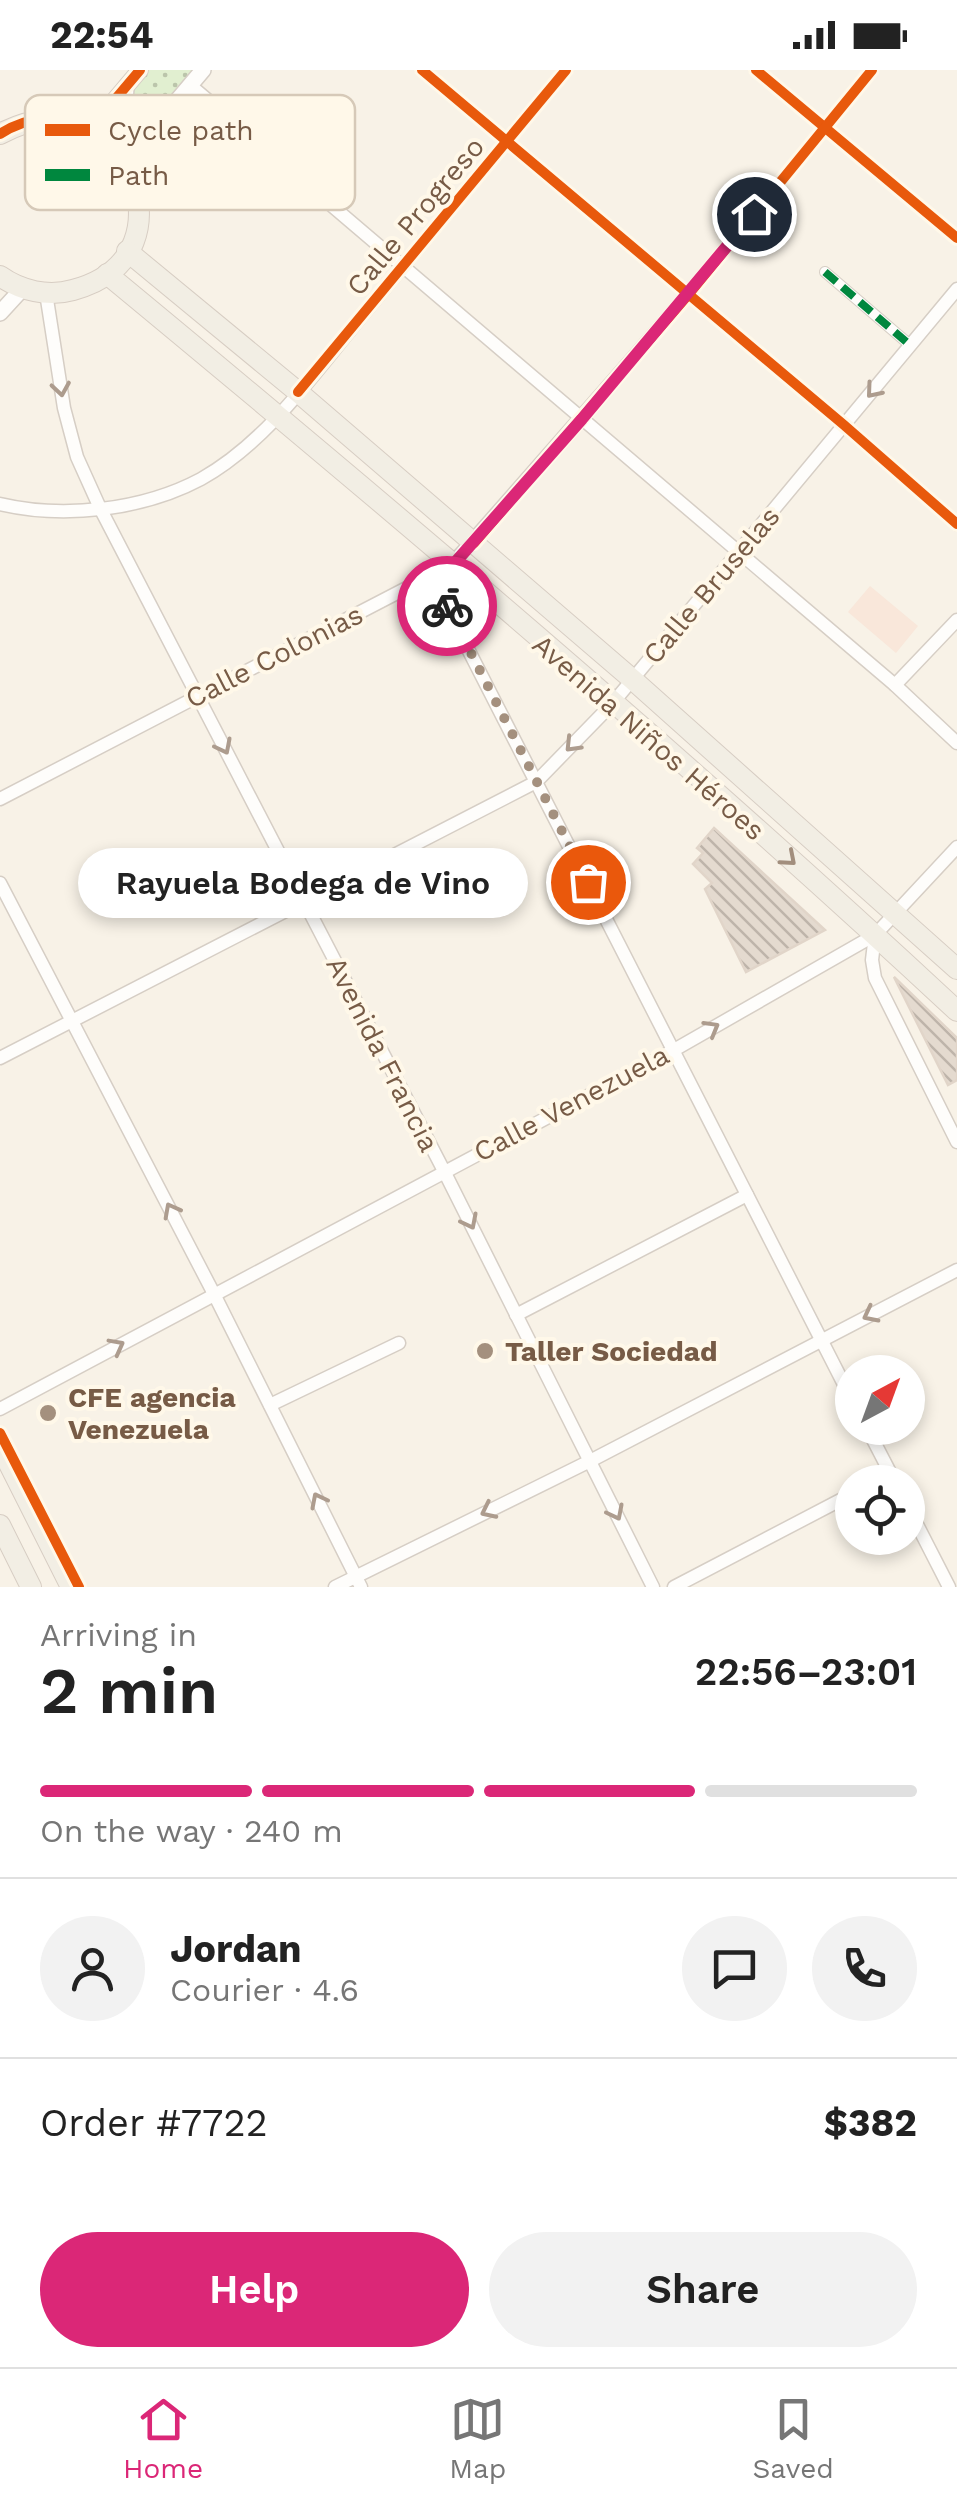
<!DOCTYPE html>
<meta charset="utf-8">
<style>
:root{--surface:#fff;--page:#f2f2f2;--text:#222;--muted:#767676;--line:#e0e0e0;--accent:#db2777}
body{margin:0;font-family:"Work Sans",sans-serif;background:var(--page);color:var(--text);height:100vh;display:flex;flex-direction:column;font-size:38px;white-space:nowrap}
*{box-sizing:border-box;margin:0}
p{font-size:32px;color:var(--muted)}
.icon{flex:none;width:55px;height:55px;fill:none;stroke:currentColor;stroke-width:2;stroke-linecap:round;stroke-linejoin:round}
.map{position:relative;height:1517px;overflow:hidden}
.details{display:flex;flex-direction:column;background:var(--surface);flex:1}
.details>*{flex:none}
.needle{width:65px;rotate:41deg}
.fabs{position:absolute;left:835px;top:1285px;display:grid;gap:20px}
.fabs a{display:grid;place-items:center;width:90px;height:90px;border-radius:50%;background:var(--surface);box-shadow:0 5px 15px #0003;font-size:50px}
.pin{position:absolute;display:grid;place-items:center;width:85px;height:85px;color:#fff;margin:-42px;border:5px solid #fff;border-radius:50%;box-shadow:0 2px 10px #0007}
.courier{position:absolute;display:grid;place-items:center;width:100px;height:100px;margin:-50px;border:8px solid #db2777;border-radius:50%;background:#fff;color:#222;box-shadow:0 2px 12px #0007}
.bubble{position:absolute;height:70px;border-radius:35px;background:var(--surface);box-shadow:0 5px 15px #0003;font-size:32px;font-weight:600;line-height:70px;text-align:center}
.headline em{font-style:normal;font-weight:600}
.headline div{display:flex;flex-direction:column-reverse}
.headline{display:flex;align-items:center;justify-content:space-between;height:170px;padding:0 40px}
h1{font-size:65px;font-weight:600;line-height:75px}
.bar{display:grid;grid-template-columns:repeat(4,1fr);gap:15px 10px;align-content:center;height:120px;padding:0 40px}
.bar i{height:12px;border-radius:8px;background:var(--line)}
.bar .on{background:var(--accent)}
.bar p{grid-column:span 4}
.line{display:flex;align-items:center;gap:25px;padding:0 40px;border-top:2px solid var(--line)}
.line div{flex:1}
.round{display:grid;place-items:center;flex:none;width:105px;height:105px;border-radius:52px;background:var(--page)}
.cta{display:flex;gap:20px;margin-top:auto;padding:20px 40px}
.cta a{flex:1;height:115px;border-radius:60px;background:var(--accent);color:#fff;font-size:40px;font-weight:600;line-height:115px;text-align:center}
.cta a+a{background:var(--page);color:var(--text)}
.status{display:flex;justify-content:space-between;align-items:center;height:70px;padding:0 50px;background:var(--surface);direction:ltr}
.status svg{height:28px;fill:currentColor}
.menu{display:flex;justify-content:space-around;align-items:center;height:140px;border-top:2px solid var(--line);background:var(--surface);font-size:28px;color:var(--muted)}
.menu a{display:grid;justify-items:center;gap:5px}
.menu .on{color:var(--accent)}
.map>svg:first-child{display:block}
.commercial{fill:#f9e7da}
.park{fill:url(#park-dots)}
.building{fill:url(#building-back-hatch);stroke:#e1d5c9;stroke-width:2.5}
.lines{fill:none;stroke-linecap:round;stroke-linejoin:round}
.pedestrian-casing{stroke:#d6cec5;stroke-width:12}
.minor-casing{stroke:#d6cec5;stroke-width:15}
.tertiary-casing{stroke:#d6cec5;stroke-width:18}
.primary-casing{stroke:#d7cdc3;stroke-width:22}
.pedestrian{stroke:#fefdfb;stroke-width:10}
.minor{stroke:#fefdfb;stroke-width:12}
.tertiary{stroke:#fefdfb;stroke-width:15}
.primary{stroke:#f2eee4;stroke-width:20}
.quiet{stroke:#00873e;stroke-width:8;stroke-dasharray:15 8;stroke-linecap:butt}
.cycleway-casing{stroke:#fff8e9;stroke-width:16}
.cycleway{stroke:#e8590c;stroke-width:10}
.oneway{stroke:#ad9c8e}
.oneway2{stroke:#a28e7d}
.done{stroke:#a4907e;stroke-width:10;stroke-dasharray:0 18}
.route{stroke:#db2777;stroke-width:12}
.poi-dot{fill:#a4907e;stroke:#fff8e9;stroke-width:4}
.labels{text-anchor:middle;stroke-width:8;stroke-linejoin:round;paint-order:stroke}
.street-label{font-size:28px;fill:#775b46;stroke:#fff8e9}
.poi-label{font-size:28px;font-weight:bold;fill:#775b46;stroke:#fff8e9;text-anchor:start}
.key{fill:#fff8e9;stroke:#d6c9b8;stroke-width:2.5}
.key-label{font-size:28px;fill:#775b46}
</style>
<div class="status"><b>22:54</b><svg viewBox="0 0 49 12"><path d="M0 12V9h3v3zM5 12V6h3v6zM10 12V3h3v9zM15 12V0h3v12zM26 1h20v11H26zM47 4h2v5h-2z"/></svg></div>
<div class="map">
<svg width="957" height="1517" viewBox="0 0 957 1517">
<defs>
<pattern id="park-dots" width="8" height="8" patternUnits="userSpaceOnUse" patternTransform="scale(2.5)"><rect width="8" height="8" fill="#e1efd0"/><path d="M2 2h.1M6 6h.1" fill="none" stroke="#bbc5ab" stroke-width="1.8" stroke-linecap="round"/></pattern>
<pattern id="building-back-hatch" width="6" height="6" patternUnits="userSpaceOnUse" patternTransform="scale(2.5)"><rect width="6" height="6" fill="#e4dacf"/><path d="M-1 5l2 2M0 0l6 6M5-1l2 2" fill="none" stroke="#beb4aa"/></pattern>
</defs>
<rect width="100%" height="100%" fill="#f8f2e7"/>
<path class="commercial" d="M870,516L918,556L896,583L848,542Z"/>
<path class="park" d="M149,0H192L153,46L138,45L128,25Z"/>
<g class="building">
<path d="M714,758L825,860L746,902L705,819L712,813L693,794L703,783L697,778Z"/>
<path d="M894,907L957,968V1010L948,1015Z"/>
</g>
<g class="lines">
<g class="pedestrian-casing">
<path id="pedestrian" d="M825,202L910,275"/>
</g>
<g class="minor-casing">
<g id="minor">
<path d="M422,0L844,355L957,454"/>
<path d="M756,0L957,168"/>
<path d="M190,15L895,615L957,673"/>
<path d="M46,223L64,338L77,387L100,438L444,1101L653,1517"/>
<path d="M0,434C64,449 143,440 201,409C269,371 317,299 366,241C433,160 499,80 566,0"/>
<path d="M451,495L444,521L448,540L852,1330"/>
<path d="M895,615L957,550"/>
<path d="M0,729L451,495L688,225L872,0"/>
<path d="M0,813L214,1224L361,1517"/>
<path d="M875,865L872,890L875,908L957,1072"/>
<path d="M0,988L536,712L612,634L957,219"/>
<path d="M516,1245L747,1125"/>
<path d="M270,1335L399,1273"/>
<path d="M0,1339L674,980L875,865L957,777"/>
<path d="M867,1358L895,1412"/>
<path d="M874,1412L891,1404"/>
<path d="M908,1437L949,1517"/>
<path d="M335,1517L590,1391L957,1200"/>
<path d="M674,1517L852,1424"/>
</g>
</g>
<g class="tertiary-casing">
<g id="tertiary">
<path d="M126,17L125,33L134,46L161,50"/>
<path d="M86,55L107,39L140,0"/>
<path d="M134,104L143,71L203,0"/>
<path d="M0,243L22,219"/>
</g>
</g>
<g class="primary-casing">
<g id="primary">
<path d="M0,64C117,0 205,185 73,220C48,227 21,221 0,206"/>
<path d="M127,181L298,322L632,609L957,899"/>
<path d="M107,204C395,442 683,686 957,941"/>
<path d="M0,1376L71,1517"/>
<path d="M0,1455L31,1517"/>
</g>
</g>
<use href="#pedestrian" class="pedestrian"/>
<use href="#minor" class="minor"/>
<use href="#tertiary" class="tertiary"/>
<use href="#primary" class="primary"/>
<path class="quiet" d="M825,202L910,275"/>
<g class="cycleway-casing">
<g id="cycleway">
<path d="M422,0L844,355L957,454"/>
<path d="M756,0L957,168"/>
<path d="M0,64C28,46 54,45 86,55L107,39L140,0"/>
<path d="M298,322L566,0"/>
<path d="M474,473L688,225L872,0"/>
<path d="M0,1363L79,1517"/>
</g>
</g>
<use href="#cycleway" class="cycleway"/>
</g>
<defs><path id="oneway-chevron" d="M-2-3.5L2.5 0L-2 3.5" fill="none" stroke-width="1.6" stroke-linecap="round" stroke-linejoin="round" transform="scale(2.5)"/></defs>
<g class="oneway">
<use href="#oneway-chevron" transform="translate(61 319) rotate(81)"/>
<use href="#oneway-chevron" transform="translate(873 321) rotate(130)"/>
<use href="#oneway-chevron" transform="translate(572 675) rotate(134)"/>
<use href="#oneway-chevron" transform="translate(224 677) rotate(63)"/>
<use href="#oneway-chevron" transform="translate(712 958) rotate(-30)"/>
<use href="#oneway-chevron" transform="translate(171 1140) rotate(-118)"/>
<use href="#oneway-chevron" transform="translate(470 1152) rotate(63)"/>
<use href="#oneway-chevron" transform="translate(870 1245) rotate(153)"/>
<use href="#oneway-chevron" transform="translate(117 1276) rotate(-28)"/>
<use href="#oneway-chevron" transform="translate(318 1430) rotate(-117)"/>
<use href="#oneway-chevron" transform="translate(488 1441) rotate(154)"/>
<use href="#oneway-chevron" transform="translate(616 1443) rotate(63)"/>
</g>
<use class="oneway2" href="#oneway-chevron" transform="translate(789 789) rotate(41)"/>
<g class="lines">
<path class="done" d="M447,536L588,812"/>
<path class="route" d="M447,536L444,521L452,496L582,349L754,144"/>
</g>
<g class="poi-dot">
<circle cx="485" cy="1281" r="10"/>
<circle cx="48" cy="1343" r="10"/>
</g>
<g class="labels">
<g class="street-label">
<text transform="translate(415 146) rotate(-50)" y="10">Calle Progreso</text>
<text transform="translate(711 515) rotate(-50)" y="10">Calle Bruselas</text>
<text transform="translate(274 586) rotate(-27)" y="10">Calle Colonias</text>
<text transform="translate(649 667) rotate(41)" y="10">Avenida Niños Héroes</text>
<text transform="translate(383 984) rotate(63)" y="10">Avenida Francia</text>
<text transform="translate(571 1033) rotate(-28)" y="10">Calle Venezuela</text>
</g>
<g class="poi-label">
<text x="505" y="1291">Taller Sociedad</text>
<text x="68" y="1337">CFE agencia<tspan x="68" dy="32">Venezuela</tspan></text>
</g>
</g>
<rect x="25" y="25" width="330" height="115" rx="15" class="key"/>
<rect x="45" y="54" width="45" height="12" fill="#e8590c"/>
<rect x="45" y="99" width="45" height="12" fill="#00873e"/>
<g class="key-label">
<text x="108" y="70">Cycle path</text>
<text x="108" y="115">Path</text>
</g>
</svg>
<div class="fabs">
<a><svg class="needle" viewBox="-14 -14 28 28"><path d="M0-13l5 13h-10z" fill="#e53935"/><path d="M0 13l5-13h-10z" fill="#767676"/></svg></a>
<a><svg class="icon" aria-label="locate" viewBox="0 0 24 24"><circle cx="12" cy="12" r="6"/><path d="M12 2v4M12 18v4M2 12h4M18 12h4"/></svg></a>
</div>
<div class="pin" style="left:588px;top:812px;background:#ea580c"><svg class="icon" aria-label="bag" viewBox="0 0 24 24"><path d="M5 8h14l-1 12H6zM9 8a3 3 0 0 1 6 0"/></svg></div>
<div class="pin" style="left:754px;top:144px;background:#1f2937"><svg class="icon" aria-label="home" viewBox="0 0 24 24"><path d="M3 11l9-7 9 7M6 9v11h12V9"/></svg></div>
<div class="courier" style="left:447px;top:536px"><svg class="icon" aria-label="bike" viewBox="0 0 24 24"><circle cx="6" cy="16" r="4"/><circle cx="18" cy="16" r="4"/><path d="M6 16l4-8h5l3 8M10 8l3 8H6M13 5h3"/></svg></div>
<div class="bubble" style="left:78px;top:778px;width:450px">Rayuela Bodega de Vino</div>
</div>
<section class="details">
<div class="headline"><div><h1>2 min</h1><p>Arriving in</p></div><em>22:56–23:01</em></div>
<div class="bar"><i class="on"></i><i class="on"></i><i class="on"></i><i></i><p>On the way · 240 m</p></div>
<div class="line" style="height:180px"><a class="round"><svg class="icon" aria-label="person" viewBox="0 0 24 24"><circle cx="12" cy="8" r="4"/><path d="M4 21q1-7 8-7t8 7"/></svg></a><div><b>Jordan</b><p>Courier · 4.6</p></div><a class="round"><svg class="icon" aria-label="chat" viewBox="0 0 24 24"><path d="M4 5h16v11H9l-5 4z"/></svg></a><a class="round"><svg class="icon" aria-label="phone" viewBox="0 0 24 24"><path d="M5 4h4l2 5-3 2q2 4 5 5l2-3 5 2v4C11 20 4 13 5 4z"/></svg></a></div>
<div class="line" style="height:130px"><div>Order #7722</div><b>$382</b></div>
<div class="cta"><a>Help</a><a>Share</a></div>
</section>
<nav class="menu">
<a class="on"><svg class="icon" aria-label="home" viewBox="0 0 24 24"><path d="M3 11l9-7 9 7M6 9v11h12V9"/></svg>Home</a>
<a><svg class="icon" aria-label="map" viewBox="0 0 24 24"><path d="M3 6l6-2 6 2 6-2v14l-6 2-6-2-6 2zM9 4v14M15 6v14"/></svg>Map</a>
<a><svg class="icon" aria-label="saved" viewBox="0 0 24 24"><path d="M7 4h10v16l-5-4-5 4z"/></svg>Saved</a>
</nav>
